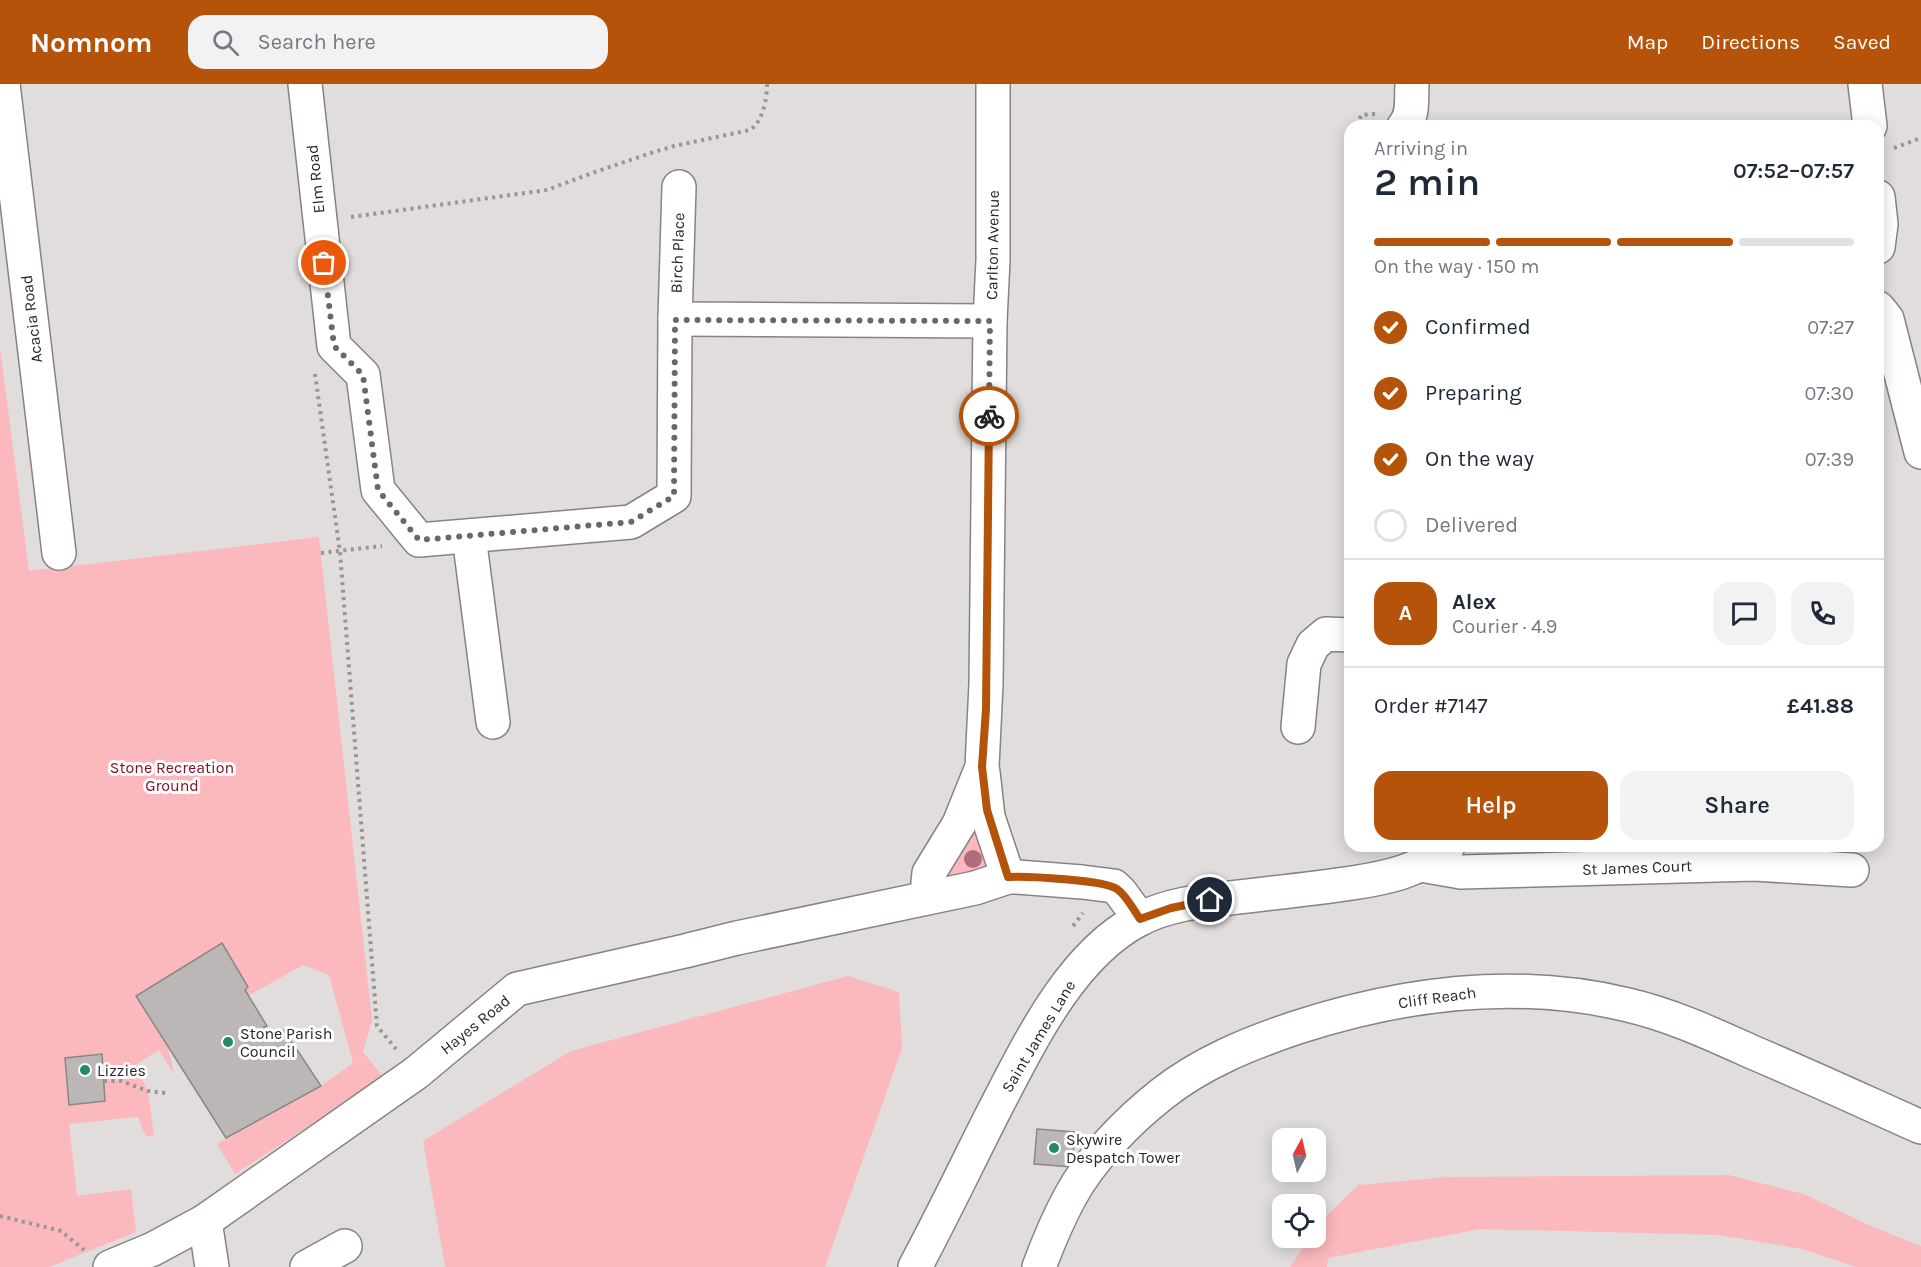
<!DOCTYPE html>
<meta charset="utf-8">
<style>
:root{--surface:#fff;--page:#f2f2f3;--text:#1f2937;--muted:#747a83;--line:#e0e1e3;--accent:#b45309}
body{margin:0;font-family:Karla,sans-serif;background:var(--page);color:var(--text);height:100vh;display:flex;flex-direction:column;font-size:22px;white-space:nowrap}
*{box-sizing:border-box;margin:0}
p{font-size:20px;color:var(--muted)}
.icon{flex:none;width:33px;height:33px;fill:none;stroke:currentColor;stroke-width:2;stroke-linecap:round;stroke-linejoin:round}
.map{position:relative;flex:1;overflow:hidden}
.sheet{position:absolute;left:1344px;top:36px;width:540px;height:732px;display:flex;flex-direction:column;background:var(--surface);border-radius:18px;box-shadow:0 3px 15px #0003}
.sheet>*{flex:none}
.needle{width:39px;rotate:8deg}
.controls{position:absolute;left:1272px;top:1044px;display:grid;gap:12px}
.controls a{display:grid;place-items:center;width:54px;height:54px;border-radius:12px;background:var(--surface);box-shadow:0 3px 15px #0003;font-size:30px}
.pin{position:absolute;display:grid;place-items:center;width:51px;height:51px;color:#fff;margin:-26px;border:3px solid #fff;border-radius:50%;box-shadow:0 2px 6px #0007}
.courier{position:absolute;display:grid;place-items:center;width:60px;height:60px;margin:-30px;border:4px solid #b45309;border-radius:50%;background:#fff;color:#222;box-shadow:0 2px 8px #0007}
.overview em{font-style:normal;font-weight:600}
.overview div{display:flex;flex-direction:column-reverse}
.overview{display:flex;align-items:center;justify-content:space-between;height:102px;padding:0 30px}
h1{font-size:39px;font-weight:600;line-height:45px}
.bar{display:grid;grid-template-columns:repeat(4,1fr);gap:9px 6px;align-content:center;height:72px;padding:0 30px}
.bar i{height:8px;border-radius:4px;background:var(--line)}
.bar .selected{background:var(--accent)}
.bar p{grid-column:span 4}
.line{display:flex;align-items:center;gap:15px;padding:0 30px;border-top:2px solid var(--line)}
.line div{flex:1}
.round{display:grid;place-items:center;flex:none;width:63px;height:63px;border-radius:18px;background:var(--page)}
ol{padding:0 30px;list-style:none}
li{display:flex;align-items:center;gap:18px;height:66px}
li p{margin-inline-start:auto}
li .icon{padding:6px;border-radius:50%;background:var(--accent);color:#fff;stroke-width:4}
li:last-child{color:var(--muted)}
li i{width:33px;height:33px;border:3px solid var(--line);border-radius:50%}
.primary-button{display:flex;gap:12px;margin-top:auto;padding:12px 30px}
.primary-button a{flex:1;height:69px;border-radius:18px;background:var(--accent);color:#fff;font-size:24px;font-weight:600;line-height:69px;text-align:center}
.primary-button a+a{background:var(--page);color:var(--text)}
header{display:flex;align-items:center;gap:36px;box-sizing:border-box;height:84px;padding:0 30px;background:var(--accent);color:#fff}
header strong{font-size:28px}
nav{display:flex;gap:33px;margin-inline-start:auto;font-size:21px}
.search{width:420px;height:54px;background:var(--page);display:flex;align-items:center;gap:15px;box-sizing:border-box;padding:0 21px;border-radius:18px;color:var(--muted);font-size:22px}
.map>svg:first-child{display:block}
.green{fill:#fbb9bd}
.building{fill:#bbb7b7;stroke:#8a8787;stroke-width:1.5}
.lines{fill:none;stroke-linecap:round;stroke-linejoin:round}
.minor-casing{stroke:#878383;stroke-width:36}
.path{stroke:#989595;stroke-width:4;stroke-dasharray:3 4.5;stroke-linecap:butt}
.minor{stroke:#fff;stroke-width:33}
.tree{fill:#ad6d7c}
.done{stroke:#696767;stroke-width:6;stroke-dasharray:0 10.8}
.route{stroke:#b45309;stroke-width:8}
.poi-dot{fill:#238a66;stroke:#fff;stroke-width:2}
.labels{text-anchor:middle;stroke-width:6;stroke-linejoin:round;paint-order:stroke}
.street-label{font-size:16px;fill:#292727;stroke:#fff}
.park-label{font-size:16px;fill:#83122d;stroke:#fff}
.poi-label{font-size:16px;fill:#292727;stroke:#fff;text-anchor:start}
</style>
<header>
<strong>Nomnom</strong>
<div class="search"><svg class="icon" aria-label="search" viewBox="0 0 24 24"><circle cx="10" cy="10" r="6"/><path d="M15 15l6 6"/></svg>Search here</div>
<nav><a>Map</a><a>Directions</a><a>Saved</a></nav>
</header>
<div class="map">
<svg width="1921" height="1183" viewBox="0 0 1921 1183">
<rect width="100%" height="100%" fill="#e1dddd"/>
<g class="green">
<path d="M0,263L29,487L319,453L372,936L363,968L384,994L235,1090L217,1060L321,1002L353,979L329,891L303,881L248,912L245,906L248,902L222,859L137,912L168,963L174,990L159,966L135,981L148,1007L154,1051L146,1053L138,1033L69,1040L77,1112L131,1105L136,1148L49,1183H0Z"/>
<path d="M979,729L987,784L948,798L943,790Z"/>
<path d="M848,892L899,908L902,964L825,1183H445L423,1057L571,967Z"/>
<path d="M1729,1091L1804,1110L1869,1141L1921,1162V1183H1856L1802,1165L1719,1151L1480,1145L1328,1174L1327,1183H1290L1310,1154H1316V1145L1320,1138L1358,1101L1449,1093Z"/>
</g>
<g class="building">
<path d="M222,859L248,903L245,906L267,942L264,943L269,952L284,946L321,1002L226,1054L136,912Z"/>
<path d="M102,970L105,1017L69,1021L65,974Z"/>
<path d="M1037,1045L1075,1048L1072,1083L1034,1080Z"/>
</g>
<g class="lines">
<g class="minor-casing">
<g id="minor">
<path d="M3,0L59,469"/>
<path d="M305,0L334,262L363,291L378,406L419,456L631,438L674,412L675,235L679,103"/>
<path d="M1865,0L1870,42"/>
<path d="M1404,42C1414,31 1411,15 1412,0"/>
<path d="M1878,113L1881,140L1878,163"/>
<path d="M1878,224L1887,235L1921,368"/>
<path d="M675,235L990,237"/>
<path d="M469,452L493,638"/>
<path d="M1298,643L1304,580L1313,561L1326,550L1350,551"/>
<path d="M983,688L988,733L1008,793"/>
<path d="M1421,781L1461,788L1754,780L1852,786"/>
<path d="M929,812L928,798L929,789L959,740L982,683L986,600L990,237L993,176V0"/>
<path d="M205,1137L212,1183"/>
<path d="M110,1183L153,1165L205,1137L416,989L517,905L685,867L737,854L975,804L1008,793H1017L1082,798L1114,802L1121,809L1140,835"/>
<path d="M307,1183L345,1162"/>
<path d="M915,1183C943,1131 968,1078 995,1025C1029,960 1070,872 1138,836C1166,821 1199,817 1230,814C1271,809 1312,805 1352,799C1386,794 1421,787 1448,762"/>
<path d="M1039,1183C1048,1159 1058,1135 1070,1113C1090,1075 1129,1036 1162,1010C1201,979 1248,960 1295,944C1402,909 1516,894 1628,921C1671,931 1712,950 1752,968C1809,992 1865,1018 1921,1043"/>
</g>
</g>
<g class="path">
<path d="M1358,42L1361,31L1375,30"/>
<path d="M1894,64L1921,54"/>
<path d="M351,133L547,106L592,89L651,69L674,62L750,46C763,38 767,14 767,0"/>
<path d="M315,290L340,468L377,942L396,965"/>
<path d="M321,469L382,462"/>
<path d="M1073,842L1083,829"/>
<path d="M104,997H121L148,1007L166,1009"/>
<path d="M0,1132L61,1147L84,1166"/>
</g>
<use href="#minor" class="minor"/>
</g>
<circle class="tree" cx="973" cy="775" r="9"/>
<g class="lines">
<path class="done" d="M324,179L334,262L363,291L378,406L419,456L631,438L674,412L675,236L990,237L989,332"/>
<path class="route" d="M989,332L986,625L982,683L987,726L1008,793C1026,792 1105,796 1117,805C1126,811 1133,825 1140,835L1171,824L1210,816"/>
</g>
<g class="poi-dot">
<circle cx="228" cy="958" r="6"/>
<circle cx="85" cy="986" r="6"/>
<circle cx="1054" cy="1064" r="6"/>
</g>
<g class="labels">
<g class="street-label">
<text transform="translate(315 95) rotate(-96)" y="6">Elm Road</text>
<text transform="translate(992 161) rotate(-89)" y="6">Carlton Avenue</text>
<text transform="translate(677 169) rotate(-88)" y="6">Birch Place</text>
<text transform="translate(31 235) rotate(-97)" y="6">Acacia Road</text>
<text transform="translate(1637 783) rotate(-2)" y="6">St James Court</text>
<text transform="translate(1437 913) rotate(-8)" y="6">Cliff Reach</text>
<text transform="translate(475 940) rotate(-39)" y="6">Hayes Road</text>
<text transform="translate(1038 952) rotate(-59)" y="6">Saint James Lane</text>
</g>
<g class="park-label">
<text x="172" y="689">Stone Recreation<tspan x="172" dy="18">Ground</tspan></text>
</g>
<g class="poi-label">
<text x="240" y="955">Stone Parish<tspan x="240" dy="18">Council</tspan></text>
<text x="97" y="992">Lizzies</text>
<text x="1066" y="1061">Skywire<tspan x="1066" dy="18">Despatch Tower</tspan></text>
</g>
</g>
</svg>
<div class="controls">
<a><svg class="needle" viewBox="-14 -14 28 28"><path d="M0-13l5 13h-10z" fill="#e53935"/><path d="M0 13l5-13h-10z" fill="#747a83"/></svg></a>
<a><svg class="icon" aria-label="locate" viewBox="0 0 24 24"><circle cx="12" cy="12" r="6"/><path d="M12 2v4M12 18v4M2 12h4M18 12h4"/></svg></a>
</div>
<div class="pin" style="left:324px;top:179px;background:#ea580c"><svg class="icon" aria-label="bag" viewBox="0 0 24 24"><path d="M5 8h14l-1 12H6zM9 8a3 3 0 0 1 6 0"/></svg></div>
<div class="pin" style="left:1210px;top:816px;background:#1f2937"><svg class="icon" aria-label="home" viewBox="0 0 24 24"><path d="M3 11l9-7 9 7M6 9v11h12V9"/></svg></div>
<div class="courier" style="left:989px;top:332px"><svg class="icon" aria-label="bike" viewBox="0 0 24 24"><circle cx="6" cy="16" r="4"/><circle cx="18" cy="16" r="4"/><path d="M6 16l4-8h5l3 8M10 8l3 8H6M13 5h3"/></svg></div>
<section class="sheet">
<div class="overview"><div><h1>2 min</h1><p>Arriving in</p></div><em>07:52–07:57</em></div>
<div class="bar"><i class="selected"></i><i class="selected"></i><i class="selected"></i><i></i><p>On the way · 150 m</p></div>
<ol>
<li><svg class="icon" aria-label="check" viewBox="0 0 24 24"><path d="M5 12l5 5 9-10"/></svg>Confirmed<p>07:27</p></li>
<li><svg class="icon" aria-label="check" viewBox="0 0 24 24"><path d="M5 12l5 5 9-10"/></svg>Preparing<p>07:30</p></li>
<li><svg class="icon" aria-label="check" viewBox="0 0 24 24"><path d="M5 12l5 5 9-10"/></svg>On the way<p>07:39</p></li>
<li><i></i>Delivered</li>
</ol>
<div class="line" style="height:108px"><b class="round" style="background:var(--accent);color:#fff">A</b><div><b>Alex</b><p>Courier · 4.9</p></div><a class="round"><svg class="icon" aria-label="chat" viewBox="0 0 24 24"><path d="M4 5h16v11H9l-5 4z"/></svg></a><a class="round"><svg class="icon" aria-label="phone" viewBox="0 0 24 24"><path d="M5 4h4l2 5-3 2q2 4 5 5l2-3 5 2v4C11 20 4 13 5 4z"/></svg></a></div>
<div class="line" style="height:78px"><div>Order #7147</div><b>£41.88</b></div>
<div class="primary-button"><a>Help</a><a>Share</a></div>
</section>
</div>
